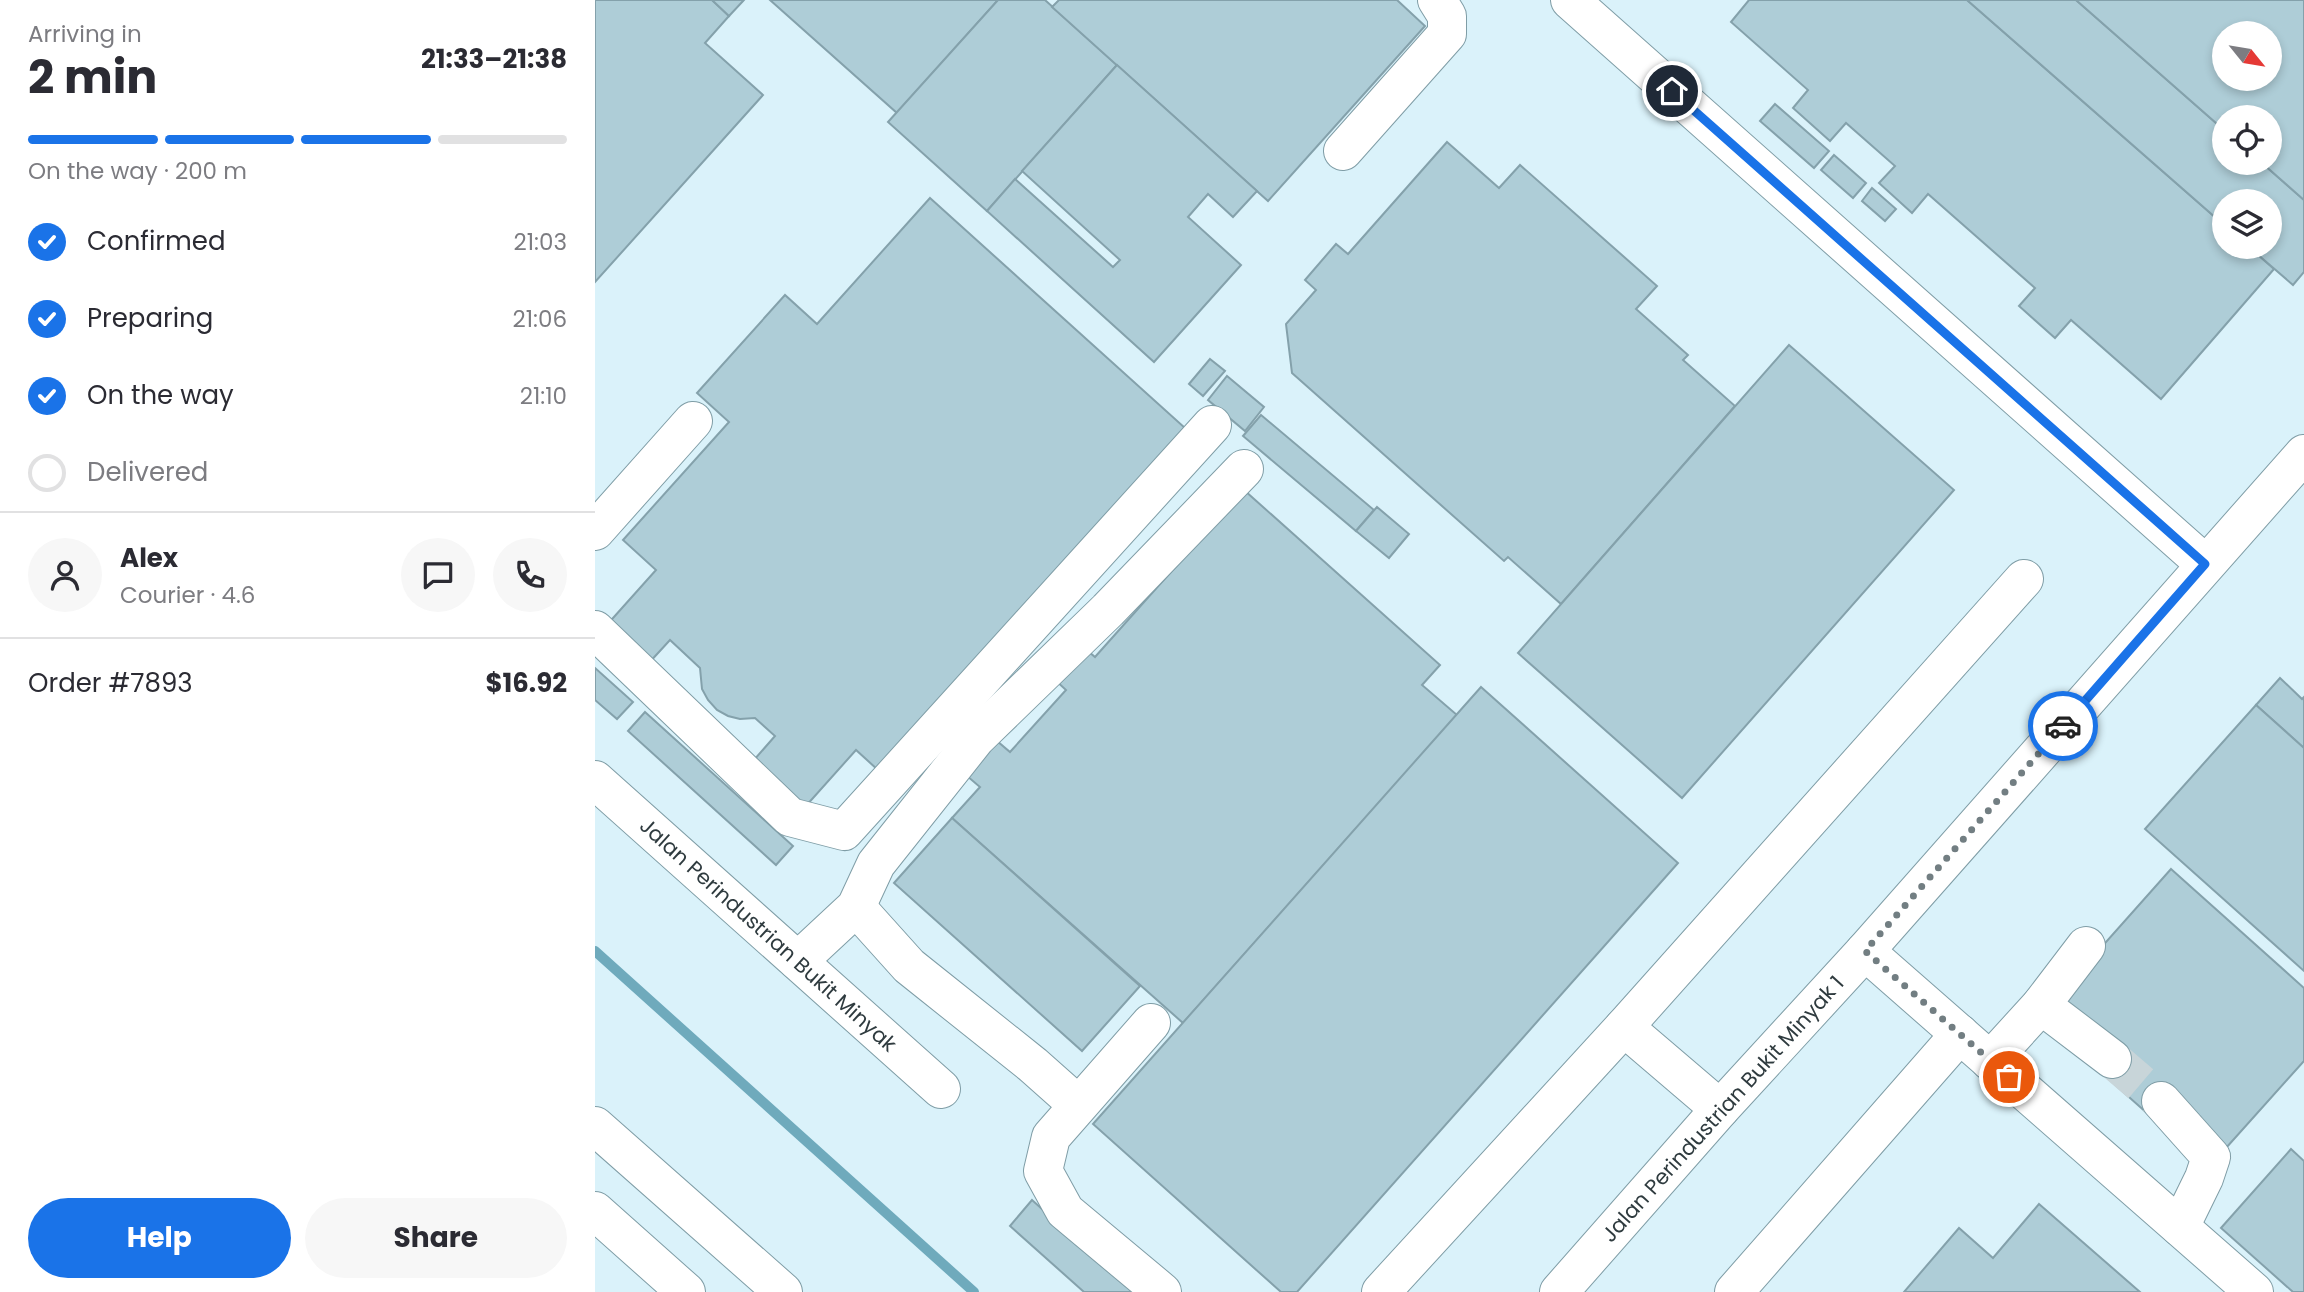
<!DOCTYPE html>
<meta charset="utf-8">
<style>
:root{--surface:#fff;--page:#f7f7f7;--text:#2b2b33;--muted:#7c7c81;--line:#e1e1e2;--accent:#1a73e8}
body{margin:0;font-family:Poppins,sans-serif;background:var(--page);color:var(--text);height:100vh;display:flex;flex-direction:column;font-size:26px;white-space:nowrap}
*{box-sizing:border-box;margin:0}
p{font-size:23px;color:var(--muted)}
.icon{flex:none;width:38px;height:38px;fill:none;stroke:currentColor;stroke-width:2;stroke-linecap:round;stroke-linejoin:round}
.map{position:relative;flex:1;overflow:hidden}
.drawer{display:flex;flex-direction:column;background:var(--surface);width:595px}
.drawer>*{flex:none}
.needle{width:46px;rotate:120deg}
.fabs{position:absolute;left:1617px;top:21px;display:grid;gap:14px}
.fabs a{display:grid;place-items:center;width:70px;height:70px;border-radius:50%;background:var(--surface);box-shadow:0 4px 10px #0003;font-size:35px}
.pin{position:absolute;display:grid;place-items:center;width:60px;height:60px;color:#fff;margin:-30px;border:4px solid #fff;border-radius:50%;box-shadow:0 2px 7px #0007}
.courier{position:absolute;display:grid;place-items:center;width:70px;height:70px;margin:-35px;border:5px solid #1a73e8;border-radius:50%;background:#fff;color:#222;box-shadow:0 2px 9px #0007}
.headline em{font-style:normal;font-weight:700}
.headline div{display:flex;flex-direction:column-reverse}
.headline{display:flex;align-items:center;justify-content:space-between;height:119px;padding:0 28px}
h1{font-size:46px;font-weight:700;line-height:52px}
.bar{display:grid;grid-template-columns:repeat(4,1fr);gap:10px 7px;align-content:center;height:84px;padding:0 28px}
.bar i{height:9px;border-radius:5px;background:var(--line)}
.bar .active{background:var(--accent)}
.bar p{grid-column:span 4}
.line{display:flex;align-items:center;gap:18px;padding:0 28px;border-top:2px solid var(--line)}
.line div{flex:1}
.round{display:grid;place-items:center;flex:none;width:74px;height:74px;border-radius:37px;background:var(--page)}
ol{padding:0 28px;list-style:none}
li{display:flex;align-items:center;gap:21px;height:77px}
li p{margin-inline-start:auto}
li .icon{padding:7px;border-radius:50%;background:var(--accent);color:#fff;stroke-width:4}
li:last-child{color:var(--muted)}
li i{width:38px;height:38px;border:4px solid var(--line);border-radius:50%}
.button{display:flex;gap:14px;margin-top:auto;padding:14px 28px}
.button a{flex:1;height:80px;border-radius:42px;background:var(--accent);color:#fff;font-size:28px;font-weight:700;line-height:80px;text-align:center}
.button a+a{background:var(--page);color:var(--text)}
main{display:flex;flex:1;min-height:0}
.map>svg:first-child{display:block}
.built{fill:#daf2fa;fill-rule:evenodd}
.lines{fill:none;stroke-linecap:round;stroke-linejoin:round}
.stream{stroke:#6faabc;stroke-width:10}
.building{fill:#aecdd7;stroke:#84a1ab;stroke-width:2;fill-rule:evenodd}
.minor-tunnel{stroke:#c8d5d9;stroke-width:38;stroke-dasharray:38 19;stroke-linecap:butt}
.minor-casing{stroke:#7f9da6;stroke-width:40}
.major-casing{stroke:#7f9da6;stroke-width:40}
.minor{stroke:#fff;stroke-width:38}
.major{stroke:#fff;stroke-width:38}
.done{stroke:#727e82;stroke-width:7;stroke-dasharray:0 12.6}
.route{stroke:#1a73e8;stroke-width:9}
.labels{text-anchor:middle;stroke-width:7;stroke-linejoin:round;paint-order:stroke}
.street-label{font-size:21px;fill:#2f3b3f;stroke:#fff}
</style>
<main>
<section class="drawer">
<div class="headline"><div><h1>2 min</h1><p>Arriving in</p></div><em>21:33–21:38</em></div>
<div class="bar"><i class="active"></i><i class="active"></i><i class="active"></i><i></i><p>On the way · 200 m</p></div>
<ol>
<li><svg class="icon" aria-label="check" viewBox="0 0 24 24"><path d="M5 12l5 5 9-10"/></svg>Confirmed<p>21:03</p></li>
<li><svg class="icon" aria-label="check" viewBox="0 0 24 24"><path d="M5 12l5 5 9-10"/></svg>Preparing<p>21:06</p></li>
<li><svg class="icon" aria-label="check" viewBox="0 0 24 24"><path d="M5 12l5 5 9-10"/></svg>On the way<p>21:10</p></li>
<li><i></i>Delivered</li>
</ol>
<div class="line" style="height:126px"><a class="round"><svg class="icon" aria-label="person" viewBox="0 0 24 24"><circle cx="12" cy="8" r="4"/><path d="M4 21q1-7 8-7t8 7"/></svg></a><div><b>Alex</b><p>Courier · 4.6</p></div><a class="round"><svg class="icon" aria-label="chat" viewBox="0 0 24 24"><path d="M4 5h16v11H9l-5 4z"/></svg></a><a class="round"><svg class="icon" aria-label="phone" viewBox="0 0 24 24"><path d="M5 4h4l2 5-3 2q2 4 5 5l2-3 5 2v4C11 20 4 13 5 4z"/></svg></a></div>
<div class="line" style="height:91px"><div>Order #7893</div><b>$16.92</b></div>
<div class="button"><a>Help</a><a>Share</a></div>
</section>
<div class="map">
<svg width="1709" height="1292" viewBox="0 0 1709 1292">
<rect width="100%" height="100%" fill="#eefbff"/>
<path class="built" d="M0,0H1709V1292H0ZM1629,33H1675V79H1629ZM1629,117H1675V163H1629ZM1629,201H1675V247H1629Z"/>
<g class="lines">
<path class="stream" d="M0,951L379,1292"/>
</g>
<g class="building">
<path d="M0,0H117L134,16L110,43L168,95L0,282Z"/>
<path d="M117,0H149L134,16Z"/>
<path d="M175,0H403L302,113Z"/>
<path d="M403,0H450L522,65L392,211L293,122Z"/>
<path d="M464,0H802L830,26L673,201L457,7Z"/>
<path d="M1154,0H1372L1629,225V247H1654L1679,269L1566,399L1476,320L1460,338L1424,306L1440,288L1333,194L1317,213L1284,183L1300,166L1251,123L1235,141L1198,108L1213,90L1136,22Z"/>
<path d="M1372,0H1481L1629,130V163H1667L1709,200V272L1698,285L1654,247H1675V201H1629V225Z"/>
<path d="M1481,0H1709V200L1667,163H1675V117H1629V130ZM1629,33H1675V79H1629Z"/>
<path d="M522,65L662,191L638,217L613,194L593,217L646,265L559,362L392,211L420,179L518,267L525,260L427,171Z"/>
<path d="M1180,104L1234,151L1219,168L1165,121Z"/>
<path d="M852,142L904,188L925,165L1062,286L1041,309L1093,355L1088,360L1140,406L966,604L913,557L909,561L697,373L691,324L721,290L710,280L741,244L753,254Z"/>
<path d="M1239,155L1271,183L1258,198L1226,170Z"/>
<path d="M1277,188L1301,209L1290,221L1267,201Z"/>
<path d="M335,198L590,428L283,770L261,750L210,807L159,760L180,736L160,718L145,719L133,716L122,710L113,700L107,689L105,668L75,640L52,665L10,627L61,570L28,540L134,422L102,393L190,295L222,324Z"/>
<path d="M1194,345L1359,490L1087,798L923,653Z"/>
<path d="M615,359L630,371L608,396L594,384Z"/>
<path d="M632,376L669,407L650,431L613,400Z"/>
<path d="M666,415L779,510L761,531L648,436Z"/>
<path d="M649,490L845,665L827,685L862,715L588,1023L357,818L385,787L372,776L402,741L415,752L471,690L458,678L487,646L500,657Z"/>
<path d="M782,507L814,534L794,558L761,531Z"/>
<path d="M0,668L38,702L22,719L0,700Z"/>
<path d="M1685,678L1707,699L1709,697V748L1661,705Z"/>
<path d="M886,687L1083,863L702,1292H686L498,1124Z"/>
<path d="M1661,705L1709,748V971L1550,829Z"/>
<path d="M50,712L198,846L181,865L33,731Z"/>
<path d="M357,818L545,986L487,1051L299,883Z"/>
<path d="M1576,869L1709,988V1061L1631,1148L1554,1115L1506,1072L1462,997Z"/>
<path d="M1696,1149L1709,1161V1292H1698L1626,1228Z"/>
<path d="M437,1200L539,1292H489L415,1226Z"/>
<path d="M1444,1204L1545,1292H1309L1364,1228L1398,1258Z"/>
</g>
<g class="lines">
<path class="minor-tunnel" d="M1517,1059L1566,1101"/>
<g class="minor-casing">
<g id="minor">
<path d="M975,0L1610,564"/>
<path d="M748,151L852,34V16L842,0"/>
<path d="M0,531L98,421"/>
<path d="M0,630L195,817L249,831L617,425"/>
<path d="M0,780L346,1089"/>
<path d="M261,907L314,966L438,1065L483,1105"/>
<path d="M1270,951L1659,1292"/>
<path d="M203,961L261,907L281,864L381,738L513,610L649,469"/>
<path d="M1446,1005L1517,1059"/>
<path d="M556,1023L456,1137L448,1171L470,1211L567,1292"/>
<path d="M1029,1027L1125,1109"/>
<path d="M1395,1061L1446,1005L1491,946"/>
<path d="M1566,1101L1616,1157L1609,1178L1585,1227"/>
<path d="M786,1292L1029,1027L1429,579"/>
<path d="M964,1292L1125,1109L1270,951L1709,454"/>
<path d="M1139,1292L1365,1034"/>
</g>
</g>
<g class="major-casing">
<g id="major">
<path d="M0,1126L188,1292"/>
<path d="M0,1211L91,1292"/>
</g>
</g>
<use href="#minor" class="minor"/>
<use href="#major" class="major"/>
</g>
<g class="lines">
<path class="done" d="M1414,1077L1270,951L1468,726"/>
<path class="route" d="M1077,91L1610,564L1468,726"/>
</g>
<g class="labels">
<g class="street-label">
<text transform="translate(173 935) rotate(42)" y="7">Jalan Perindustrian Bukit Minyak</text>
<text transform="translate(1128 1109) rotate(-48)" y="7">Jalan Perindustrian Bukit Minyak 1</text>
</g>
</g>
</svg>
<div class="fabs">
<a><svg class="needle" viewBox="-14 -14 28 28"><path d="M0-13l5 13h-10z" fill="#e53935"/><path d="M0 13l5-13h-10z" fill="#7c7c81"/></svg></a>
<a><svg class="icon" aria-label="locate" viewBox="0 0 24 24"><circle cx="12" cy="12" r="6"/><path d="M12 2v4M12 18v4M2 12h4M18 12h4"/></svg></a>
<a><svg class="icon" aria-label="layers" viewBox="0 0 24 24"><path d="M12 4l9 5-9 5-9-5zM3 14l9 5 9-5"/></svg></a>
</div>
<div class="pin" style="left:1414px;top:1077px;background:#ea580c"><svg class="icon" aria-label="bag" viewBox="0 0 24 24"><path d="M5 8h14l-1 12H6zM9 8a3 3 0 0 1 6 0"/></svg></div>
<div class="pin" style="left:1077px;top:91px;background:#1f2937"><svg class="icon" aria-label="home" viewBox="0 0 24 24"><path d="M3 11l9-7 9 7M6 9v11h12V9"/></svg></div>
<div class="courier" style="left:1468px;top:726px"><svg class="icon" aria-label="car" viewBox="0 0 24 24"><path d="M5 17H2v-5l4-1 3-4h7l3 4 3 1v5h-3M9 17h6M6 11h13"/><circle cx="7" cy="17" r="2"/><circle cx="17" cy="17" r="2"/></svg></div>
</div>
</main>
